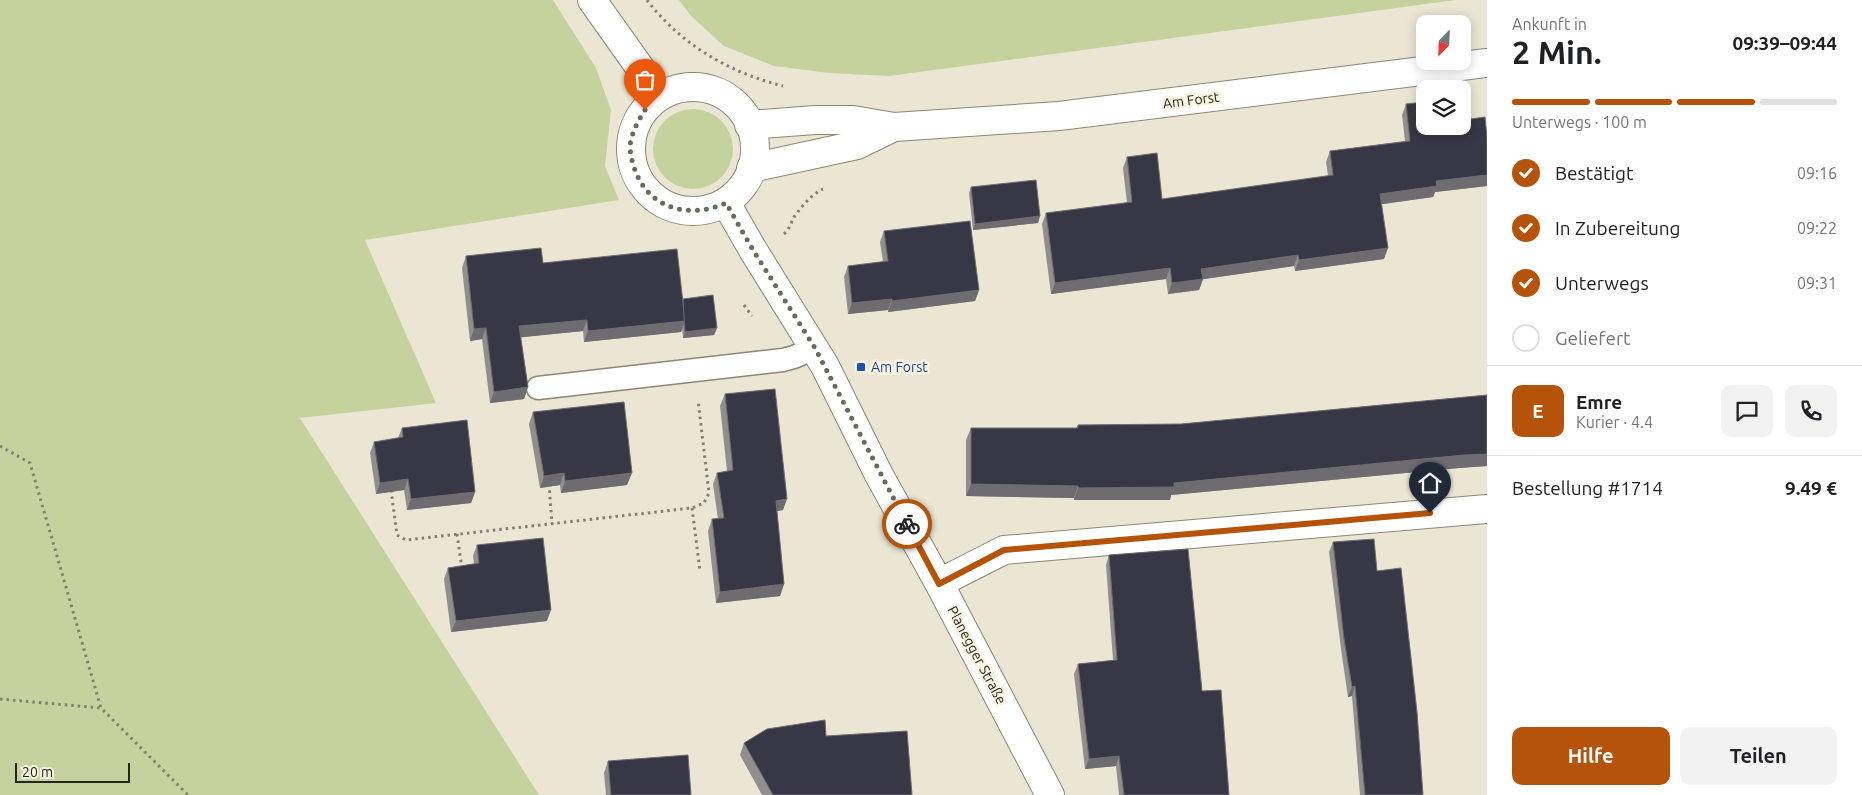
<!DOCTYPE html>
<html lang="de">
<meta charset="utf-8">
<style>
:root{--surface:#fff;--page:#f2f2f2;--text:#202124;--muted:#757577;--line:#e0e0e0;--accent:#b45309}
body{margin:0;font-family:Ubuntu,sans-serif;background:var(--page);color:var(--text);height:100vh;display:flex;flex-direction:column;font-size:19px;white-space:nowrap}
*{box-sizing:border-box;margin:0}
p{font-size:16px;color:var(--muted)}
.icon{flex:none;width:28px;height:28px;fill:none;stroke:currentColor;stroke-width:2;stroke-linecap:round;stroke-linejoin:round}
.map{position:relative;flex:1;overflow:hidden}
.details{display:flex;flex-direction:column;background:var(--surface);width:375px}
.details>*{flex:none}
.needle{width:32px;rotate:203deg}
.tools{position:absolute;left:1416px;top:15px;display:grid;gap:10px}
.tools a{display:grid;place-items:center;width:55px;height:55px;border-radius:10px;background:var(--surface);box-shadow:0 2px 12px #0003;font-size:25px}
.scale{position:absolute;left:15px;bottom:12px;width:115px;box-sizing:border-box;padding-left:5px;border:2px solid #26251d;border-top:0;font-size:14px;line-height:18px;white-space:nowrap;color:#26251d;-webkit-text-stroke:4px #f9f4e0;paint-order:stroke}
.pin{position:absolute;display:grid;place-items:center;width:42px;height:42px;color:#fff;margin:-51px -21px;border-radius:50% 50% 50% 0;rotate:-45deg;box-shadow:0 0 5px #0007}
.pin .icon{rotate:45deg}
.courier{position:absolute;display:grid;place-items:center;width:50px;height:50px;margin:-25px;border:4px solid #b45309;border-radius:50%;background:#fff;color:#222;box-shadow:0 1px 6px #0007}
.head em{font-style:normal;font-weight:700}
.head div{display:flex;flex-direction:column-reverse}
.head{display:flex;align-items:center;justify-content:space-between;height:85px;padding:0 25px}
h1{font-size:32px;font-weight:700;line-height:38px}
.bar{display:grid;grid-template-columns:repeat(4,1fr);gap:8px 5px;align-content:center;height:60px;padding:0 25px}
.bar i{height:6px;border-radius:4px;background:var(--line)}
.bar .on{background:var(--accent)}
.bar p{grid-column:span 4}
.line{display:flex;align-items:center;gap:12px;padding:0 25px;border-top:1px solid var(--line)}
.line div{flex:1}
.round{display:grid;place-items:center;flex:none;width:52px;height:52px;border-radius:10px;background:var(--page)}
ol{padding:0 25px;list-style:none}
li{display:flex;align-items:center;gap:15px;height:55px}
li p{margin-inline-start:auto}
li .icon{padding:5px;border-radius:50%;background:var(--accent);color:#fff;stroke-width:4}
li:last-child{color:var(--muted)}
li i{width:28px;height:28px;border:2px solid var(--line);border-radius:50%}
.action{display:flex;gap:10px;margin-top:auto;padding:10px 25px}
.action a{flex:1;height:58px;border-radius:10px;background:var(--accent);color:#fff;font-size:20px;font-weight:700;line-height:58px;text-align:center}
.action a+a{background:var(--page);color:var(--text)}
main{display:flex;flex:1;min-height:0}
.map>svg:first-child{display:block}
.green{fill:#c6d29e}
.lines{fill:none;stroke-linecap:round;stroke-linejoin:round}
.lane-casing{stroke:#8b8774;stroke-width:25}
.street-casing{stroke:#8b8774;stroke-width:30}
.secondary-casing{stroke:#8b8774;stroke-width:30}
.path{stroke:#838073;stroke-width:3;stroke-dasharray:2.5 4;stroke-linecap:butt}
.lane{stroke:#fff;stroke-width:22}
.street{stroke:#fff;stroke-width:28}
.secondary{stroke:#fff;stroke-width:28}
.wall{fill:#928e8c}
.shaded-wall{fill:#6e6c70}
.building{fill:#383746;stroke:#6e6c70}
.done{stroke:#6b695d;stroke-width:5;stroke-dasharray:0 9}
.route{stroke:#b45309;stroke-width:6}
.transit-dot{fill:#1a4fb4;stroke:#f9f4e0;stroke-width:2}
.labels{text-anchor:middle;stroke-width:5;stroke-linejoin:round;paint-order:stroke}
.street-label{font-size:14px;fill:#26251d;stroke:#f9f4e0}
.transit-label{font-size:14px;fill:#164399;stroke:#f9f4e0;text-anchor:start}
</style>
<main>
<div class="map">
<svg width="1487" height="795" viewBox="0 0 1487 795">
<rect width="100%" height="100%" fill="#ebe6d3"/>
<g class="green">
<path d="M0,0H553L596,68L611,110L605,166L619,200L365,240L436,403L300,418L539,795H0Z"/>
<path d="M679,0H1456L889,76L829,73L774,66L724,46L691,16Z"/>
<circle cx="693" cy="149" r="40"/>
</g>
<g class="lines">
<g class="lane-casing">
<path id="lane" d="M538,388L783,360L794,357L815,348"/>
</g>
<g class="street-casing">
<path id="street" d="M939,583L1004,550L1487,509"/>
</g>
<g class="secondary-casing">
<g id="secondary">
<path d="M592,0L660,96"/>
<circle cx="693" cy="149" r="62"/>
<path d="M749,125L815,120H853L894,127L1059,116L1487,63"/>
<path d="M751,168L857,145L894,127"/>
<path d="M726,203L753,250L825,366L879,475L939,583L1050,795"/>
</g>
</g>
<g class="path">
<path d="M647,0C680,44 730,73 783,86"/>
<path d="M784,234C789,230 791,223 794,217C802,206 811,195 823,189"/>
<path d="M744,305L752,316"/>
<path d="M0,446L30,463L101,708L188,795"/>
<path d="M549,484L552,524"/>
<path d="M391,490L397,535L406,540L692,508L704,503L709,493L698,400"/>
<path d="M692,508L700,571"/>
<path d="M457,534L462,569"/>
<path d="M0,699L101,708"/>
</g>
<use href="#lane" class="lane"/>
<use href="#street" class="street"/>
<use href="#secondary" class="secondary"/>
</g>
<g class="wall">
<path d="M1406,104L1464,120L1487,137V186L1435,192L1433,197L1382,204L1384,259L1295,271L1294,266L1203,279L1199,290L1168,294L1166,279L1051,294L1042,224L1046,213L1127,203L1123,168L1127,157L1162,199L1328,176L1326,162L1330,151L1405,141L1402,115Z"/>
<path d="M971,187L1040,216L1038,223L973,230L969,193Z"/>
<path d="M884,231L979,290L975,301L888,312V310L848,314L844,277L848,266L883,262L880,242Z"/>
<path d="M466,256L543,263L683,299L717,328L714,335L683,338L682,329L681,332L584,342L583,331L521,337L528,387L524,399L490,403L482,339L470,341L462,268Z"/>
<path d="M725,394L783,510L777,511L784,584L780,596L716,603L708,531L712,519H718L713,484L717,473L727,471L720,406Z"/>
<path d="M1487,395V466L1459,468L1171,495L1170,500H1074V498L966,496V440L971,428H1076L1078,425L1181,424Z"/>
<path d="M533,412L627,485L561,493L560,485L540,488L529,424Z"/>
<path d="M402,428L475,492L471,503L407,510L404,490L376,494L370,453L374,442L398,438Z"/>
<path d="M1333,542L1377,571L1423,795H1360L1352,696L1348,697L1341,649L1329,552Z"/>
<path d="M477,545L547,621L451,632L444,579L448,568L474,564L473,556Z"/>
<path d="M1109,555L1202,691L1229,795H1119L1116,766L1085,769L1074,674L1078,664L1113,660L1106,565Z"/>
<path d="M826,736L912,795H762L740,755L744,743Z"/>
<path d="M608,761L691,795H606L604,773Z"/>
</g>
<g class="shaded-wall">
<path d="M1487,175V186L1435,192L1433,197L1376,205L1380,194L1436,181Z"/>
<path d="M1040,216L1038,223L973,230L975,224Z"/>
<path d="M1388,248L1384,259L1295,271L1299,260Z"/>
<path d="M1298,255L1294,266L1198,280L1201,269Z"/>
<path d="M1170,268L1166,279L1051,294L1055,283Z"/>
<path d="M1203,279L1199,290L1168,294L1172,283Z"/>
<path d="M979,290L975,301L888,312L892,301Z"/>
<path d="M892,299L888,310L848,314L852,303Z"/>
<path d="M587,320L583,331L515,338L519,326Z"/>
<path d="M685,321L681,332L584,342L588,331Z"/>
<path d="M486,328L482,339L470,341L474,329Z"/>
<path d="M717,328L714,335L683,338L685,332Z"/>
<path d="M528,387L524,399L490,403L494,392Z"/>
<path d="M1487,454V466L1459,468L1171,495L1170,500H1074L1078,488L1174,483L1464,455Z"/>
<path d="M564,473L560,485L540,488L544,476Z"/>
<path d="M632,473L627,485L561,493L565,481Z"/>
<path d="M408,479L404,490L376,494L380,483Z"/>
<path d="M971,484L1078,486L1074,498L966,496Z"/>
<path d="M475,492L471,503L407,510L411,499Z"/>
<path d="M787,499L783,510L772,512L776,501Z"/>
<path d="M784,584L780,596L716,603L720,592Z"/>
<path d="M551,610L547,621L451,632L456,621Z"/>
<path d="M1355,686L1352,696L1348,697L1352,687Z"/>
<path d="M1119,756L1116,766L1085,769L1089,759Z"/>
</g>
<g class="building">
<path d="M1425,102V126H1462V110L1464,120L1485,117L1487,137V175L1436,181L1437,186L1380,194L1388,248L1299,260L1298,255L1201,269L1203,279L1172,283L1170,268L1055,283L1046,213L1132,202L1127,157L1157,153L1162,199L1333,175L1330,151L1410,141L1406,104Z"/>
<path d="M1036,180L1040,216L975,224L971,187Z"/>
<path d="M970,221L979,290L892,301V299L852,303L848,266L888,261L884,231Z"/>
<path d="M541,248L543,263L677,249L685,321L588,331L587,320L519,326L528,387L494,392L486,328L474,329L466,256Z"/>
<path d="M713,295L717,328L685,332L683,299Z"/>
<path d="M775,389L787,499L776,501L784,584L720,592L712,519L724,518L717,473L733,470L725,394Z"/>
<path d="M1487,395V454L1464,455L1174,483V487L1078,488V486L971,484V428H1078V425L1181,424Z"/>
<path d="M624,402L632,473L565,481L564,473L544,476L533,412Z"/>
<path d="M467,420L475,492L411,499L408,479L380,483L374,442L403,437L402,428Z"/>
<path d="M543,538L551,610L456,621L448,568L479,563L477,545Z"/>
<path d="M1374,539L1377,571L1401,568L1417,712L1423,795H1365L1355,686L1352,687L1344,639L1333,542Z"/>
<path d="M1188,549L1202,691L1221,690L1229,795H1124L1119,756L1089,759L1078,664L1117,660L1109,555Z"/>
<path d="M825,720L826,736L907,731L912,795H773L744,743L767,729Z"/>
<path d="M688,755L691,795H611L608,761Z"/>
</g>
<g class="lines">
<path class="done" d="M645,110C638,121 632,132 630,145C630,155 633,166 637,175C653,211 693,218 726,203L753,250L815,348L907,524"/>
<path class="route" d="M907,524L939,584L1004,550L1430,513"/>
</g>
<rect class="transit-dot" x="856" y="362" width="10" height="10" rx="2.5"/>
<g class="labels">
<g class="street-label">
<text transform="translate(1191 100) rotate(-7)" y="5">Am Forst</text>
<text transform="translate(977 655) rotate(62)" y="5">Planegger Straße</text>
</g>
<g class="transit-label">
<text x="871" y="372">Am Forst</text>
</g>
</g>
</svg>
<div class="tools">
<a><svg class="needle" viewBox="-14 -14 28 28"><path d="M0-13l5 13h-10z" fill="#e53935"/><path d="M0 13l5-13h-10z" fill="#757577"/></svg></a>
<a><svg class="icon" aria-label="layers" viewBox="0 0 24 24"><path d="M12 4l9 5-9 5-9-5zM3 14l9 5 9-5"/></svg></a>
</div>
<div class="scale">20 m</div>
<div class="pin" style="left:645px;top:110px;background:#ea580c"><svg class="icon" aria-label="bag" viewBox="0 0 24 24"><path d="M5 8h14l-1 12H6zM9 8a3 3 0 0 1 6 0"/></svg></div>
<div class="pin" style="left:1430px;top:513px;background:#1f2937"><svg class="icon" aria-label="home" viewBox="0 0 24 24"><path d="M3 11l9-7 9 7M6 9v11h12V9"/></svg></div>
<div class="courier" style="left:907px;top:524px"><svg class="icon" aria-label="bike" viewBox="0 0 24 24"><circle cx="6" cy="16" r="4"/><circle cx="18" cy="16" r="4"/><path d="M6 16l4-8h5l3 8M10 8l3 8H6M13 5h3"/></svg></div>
</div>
<section class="details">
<div class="head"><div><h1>2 Min.</h1><p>Ankunft in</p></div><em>09:39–09:44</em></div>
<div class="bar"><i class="on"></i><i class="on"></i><i class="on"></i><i></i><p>Unterwegs · 100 m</p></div>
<ol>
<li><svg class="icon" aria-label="check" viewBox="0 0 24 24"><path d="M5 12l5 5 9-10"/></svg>Bestätigt<p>09:16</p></li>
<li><svg class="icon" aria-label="check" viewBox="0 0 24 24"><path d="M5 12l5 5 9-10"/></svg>In Zubereitung<p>09:22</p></li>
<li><svg class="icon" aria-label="check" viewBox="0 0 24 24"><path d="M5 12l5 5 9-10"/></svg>Unterwegs<p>09:31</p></li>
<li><i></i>Geliefert</li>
</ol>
<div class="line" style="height:90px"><b class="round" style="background:var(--accent);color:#fff">E</b><div><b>Emre</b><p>Kurier · 4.4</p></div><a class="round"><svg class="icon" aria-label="chat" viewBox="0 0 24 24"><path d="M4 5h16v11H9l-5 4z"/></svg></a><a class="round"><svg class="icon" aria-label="phone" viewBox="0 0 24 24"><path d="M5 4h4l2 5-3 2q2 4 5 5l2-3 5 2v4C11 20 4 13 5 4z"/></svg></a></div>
<div class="line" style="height:65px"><div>Bestellung #1714</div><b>9.49 €</b></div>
<div class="action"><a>Hilfe</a><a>Teilen</a></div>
</section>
</main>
